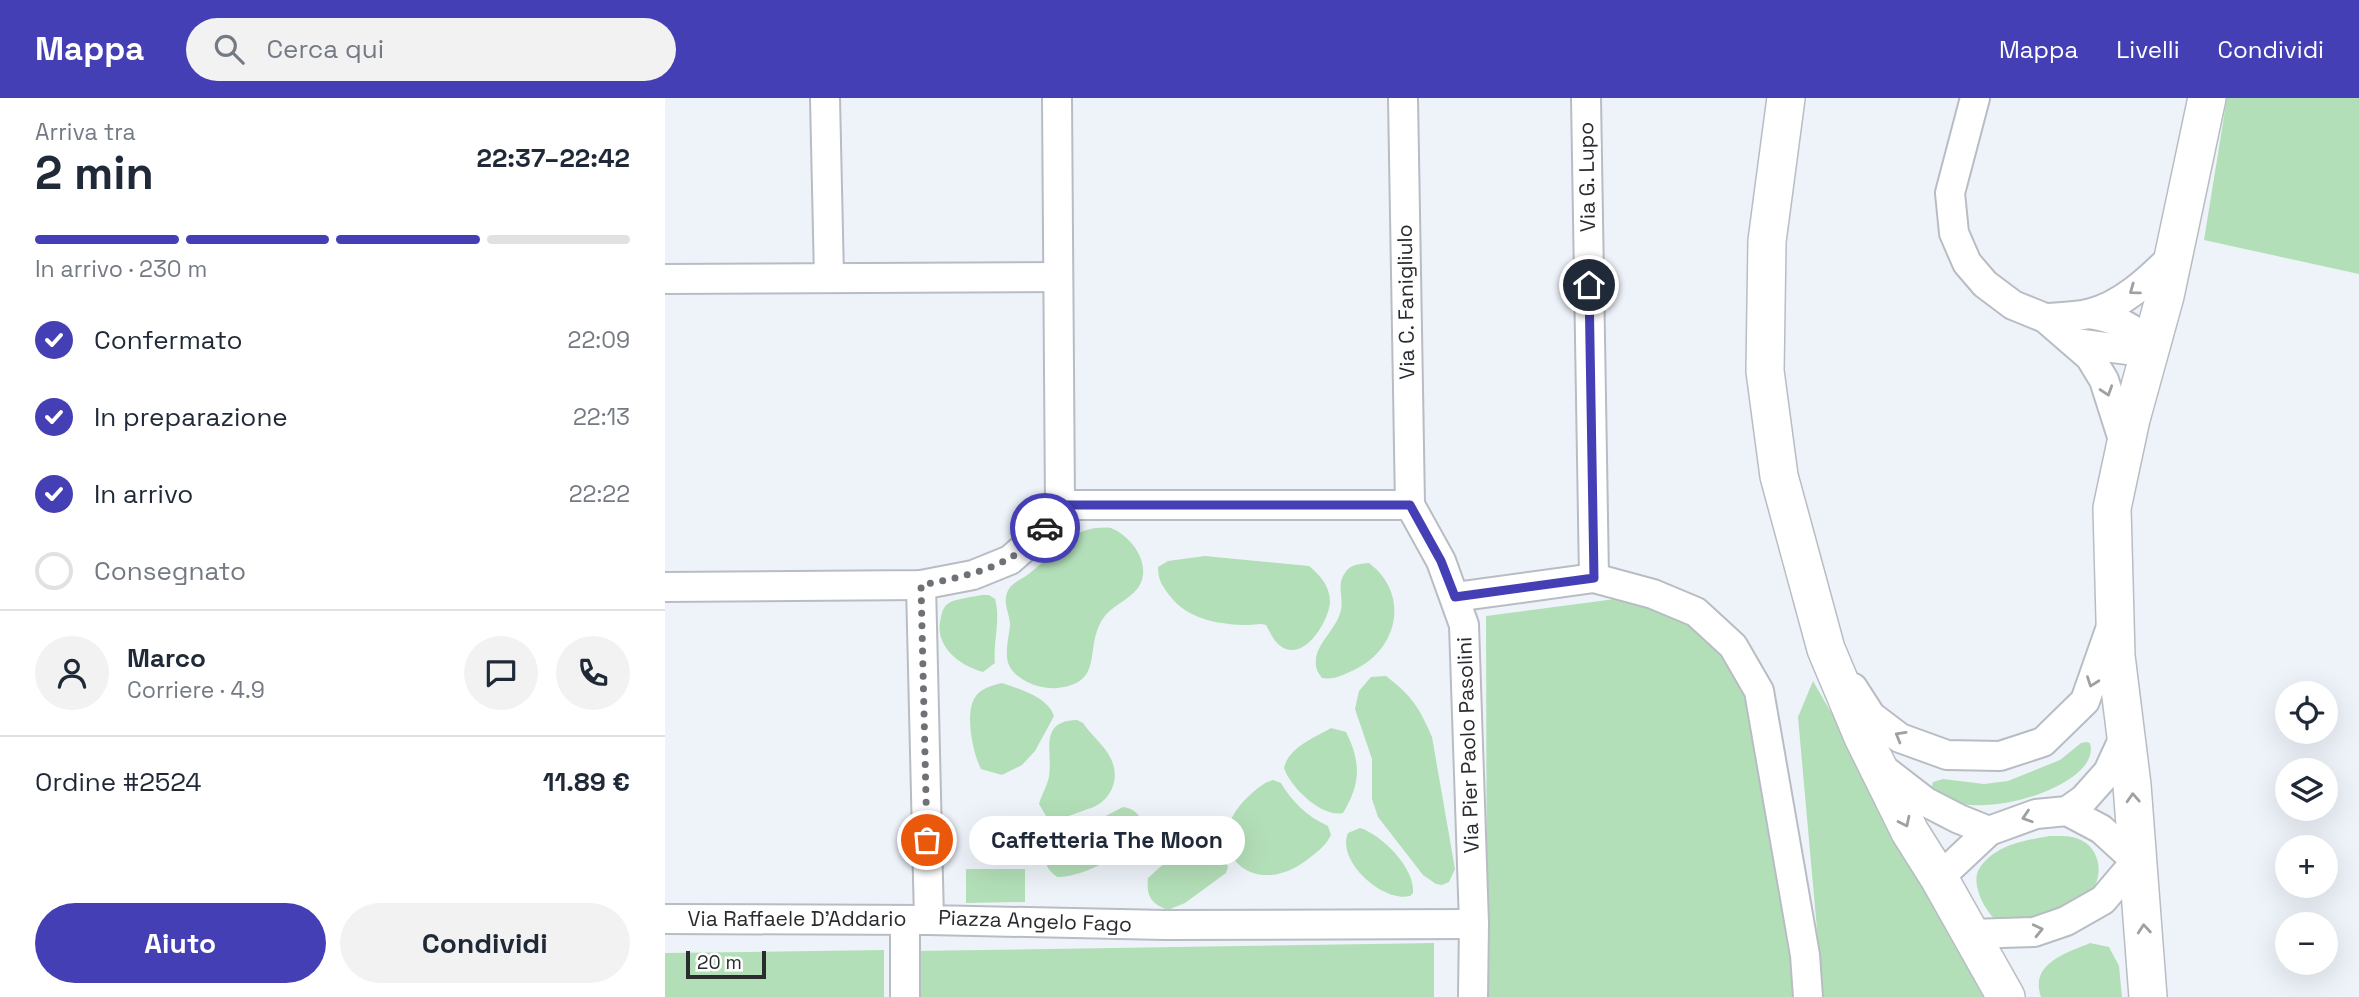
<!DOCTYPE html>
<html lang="it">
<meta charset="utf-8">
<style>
:root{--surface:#fff;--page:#f2f2f3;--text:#1f2937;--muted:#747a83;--line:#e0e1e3;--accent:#453fb5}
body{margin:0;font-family:"Space Grotesk",sans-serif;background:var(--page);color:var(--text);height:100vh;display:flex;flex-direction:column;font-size:26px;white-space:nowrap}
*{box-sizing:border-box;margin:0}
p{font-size:23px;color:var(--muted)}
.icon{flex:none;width:38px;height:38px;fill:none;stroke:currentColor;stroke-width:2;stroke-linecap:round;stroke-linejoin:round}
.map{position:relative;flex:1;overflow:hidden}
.panel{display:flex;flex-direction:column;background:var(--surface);width:665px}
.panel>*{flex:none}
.tools{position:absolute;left:1610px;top:583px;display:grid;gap:14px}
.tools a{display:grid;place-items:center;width:63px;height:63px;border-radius:50%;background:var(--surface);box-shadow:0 7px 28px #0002;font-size:35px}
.scale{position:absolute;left:21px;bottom:18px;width:80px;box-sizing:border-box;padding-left:7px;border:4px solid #292b2e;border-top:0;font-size:19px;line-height:24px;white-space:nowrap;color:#292b2e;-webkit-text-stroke:5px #fff;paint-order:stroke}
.pin{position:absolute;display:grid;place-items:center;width:60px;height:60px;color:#fff;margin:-30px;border:4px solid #fff;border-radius:50%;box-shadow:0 2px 7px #0007}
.courier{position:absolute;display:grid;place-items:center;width:70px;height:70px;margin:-35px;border:5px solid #453fb5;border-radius:50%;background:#fff;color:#222;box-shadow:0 2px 9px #0007}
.bubble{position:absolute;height:49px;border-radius:24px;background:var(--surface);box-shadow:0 7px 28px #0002;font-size:23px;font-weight:700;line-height:49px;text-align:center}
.summary em{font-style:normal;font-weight:700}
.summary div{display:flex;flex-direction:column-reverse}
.summary{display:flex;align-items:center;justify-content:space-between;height:119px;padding:0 35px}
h1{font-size:46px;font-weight:700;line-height:52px}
.bar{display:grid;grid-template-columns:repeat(4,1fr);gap:10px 7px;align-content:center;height:84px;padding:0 35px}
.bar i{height:9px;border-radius:5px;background:var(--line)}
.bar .current{background:var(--accent)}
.bar p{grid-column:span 4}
.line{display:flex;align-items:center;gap:18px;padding:0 35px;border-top:2px solid var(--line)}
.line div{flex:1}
.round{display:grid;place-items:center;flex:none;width:74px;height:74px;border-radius:37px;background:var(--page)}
ol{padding:0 35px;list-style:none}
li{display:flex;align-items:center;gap:21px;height:77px}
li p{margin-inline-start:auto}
li .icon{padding:7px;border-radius:50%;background:var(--accent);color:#fff;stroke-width:4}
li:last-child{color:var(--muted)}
li i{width:38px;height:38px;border:4px solid var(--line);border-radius:50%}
.cta{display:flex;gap:14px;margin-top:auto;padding:14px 35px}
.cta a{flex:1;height:80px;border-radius:42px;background:var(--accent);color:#fff;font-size:28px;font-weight:700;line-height:80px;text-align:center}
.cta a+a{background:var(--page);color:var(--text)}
header{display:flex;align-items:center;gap:42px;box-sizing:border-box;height:98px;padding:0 35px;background:var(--accent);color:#fff}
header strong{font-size:33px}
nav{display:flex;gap:38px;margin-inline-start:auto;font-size:24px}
.search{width:490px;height:63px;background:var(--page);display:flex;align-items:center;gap:18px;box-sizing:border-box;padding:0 24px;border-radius:38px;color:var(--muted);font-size:26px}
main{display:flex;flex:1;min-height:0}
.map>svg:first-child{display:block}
.green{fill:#b3dfb8}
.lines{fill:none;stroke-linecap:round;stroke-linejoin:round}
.minor-casing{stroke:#b8bdc4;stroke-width:32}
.tertiary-casing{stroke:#b8bdc4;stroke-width:40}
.minor{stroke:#fff;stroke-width:28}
.tertiary{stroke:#fff;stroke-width:37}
.oneway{stroke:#9fa0a1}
.done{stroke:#6e7175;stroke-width:7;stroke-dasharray:0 12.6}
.route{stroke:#453fb5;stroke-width:9}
.labels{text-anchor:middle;stroke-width:6;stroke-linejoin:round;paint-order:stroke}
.street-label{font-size:21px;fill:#292b2e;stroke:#fff}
</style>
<header>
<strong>Mappa</strong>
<div class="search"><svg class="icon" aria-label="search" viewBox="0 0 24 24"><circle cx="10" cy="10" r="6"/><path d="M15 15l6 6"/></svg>Cerca qui</div>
<nav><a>Mappa</a><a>Livelli</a><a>Condividi</a></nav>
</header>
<main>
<section class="panel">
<div class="summary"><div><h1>2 min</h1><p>Arriva tra</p></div><em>22:37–22:42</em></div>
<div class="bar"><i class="current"></i><i class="current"></i><i class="current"></i><i></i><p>In arrivo · 230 m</p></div>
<ol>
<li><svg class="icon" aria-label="check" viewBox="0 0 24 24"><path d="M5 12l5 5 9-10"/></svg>Confermato<p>22:09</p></li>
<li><svg class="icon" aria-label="check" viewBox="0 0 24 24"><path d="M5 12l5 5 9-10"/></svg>In preparazione<p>22:13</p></li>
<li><svg class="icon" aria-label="check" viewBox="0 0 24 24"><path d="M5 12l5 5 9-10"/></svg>In arrivo<p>22:22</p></li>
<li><i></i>Consegnato</li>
</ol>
<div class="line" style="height:126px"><a class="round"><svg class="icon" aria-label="person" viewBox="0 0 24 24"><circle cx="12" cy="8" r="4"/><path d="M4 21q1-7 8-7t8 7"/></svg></a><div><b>Marco</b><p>Corriere · 4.9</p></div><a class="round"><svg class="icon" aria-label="chat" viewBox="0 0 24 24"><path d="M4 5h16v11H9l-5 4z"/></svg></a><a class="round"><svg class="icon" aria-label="phone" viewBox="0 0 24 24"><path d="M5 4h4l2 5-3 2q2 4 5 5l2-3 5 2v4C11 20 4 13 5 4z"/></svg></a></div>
<div class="line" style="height:91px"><div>Ordine #2524</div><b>11.89 €</b></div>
<div class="cta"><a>Aiuto</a><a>Condividi</a></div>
</section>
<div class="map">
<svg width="1694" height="899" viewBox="0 0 1694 899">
<rect width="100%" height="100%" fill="#eef3fa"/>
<g class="green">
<path d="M1562,0H1694V176L1539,142Z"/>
<path d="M430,430C435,430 441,429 446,430C468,439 488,468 473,490C463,503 445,508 437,522C419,552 440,585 392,590C374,592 343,580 342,559C341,548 344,538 345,527C345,516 338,507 342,495C345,486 353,483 361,478C377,467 389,450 405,439C413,434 421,432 430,430Z"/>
<path d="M540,458L644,468C655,477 665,488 665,504C664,522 642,559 621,551C610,547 606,536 601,527C595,525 591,527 584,527C556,527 523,522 505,498C497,488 493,482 493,469L503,463Z"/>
<path d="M704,465C745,496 734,551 689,572C678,577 669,582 657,580C652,574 650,569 651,560C654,543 672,530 676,512C679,499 671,487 680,475C685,466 695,466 704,465Z"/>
<path d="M988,496L1031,514L1094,593L1143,899H822L821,518Z"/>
<path d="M317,497H324L330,501C336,521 328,544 330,565L318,574C293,567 268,547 276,519C277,513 279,508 284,505C290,501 308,499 317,497Z"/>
<path d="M721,578C747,598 754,609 767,639L790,771L784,784L777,787L771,786L758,777L713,719L707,701V661L690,611L694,593L706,579Z"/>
<path d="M1148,583L1329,899H1158L1133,619Z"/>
<path d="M337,585C354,591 383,599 389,618L370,653L357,667L337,677L316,671C308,655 300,618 309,601C315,590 326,588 337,585Z"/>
<path d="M412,622L418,625C426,637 439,647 445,659C457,681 445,705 423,711C408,716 397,723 381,718L374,706C377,696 382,688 384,679C388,653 373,623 412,622Z"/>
<path d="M666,630L681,634C696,664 696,686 678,715C657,720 625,689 619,670C624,649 649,640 666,630Z"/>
<path d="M1421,644L1425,645C1439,691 1290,733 1267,688L1268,684L1278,681L1319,686L1343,683L1395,662L1416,645Z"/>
<path d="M608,682L616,685C627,704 643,719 663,728L666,737C660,749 650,756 639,764C583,804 531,744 585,697C593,690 598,685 608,682Z"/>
<path d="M458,709C472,711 476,719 479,731C467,754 417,780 392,779C384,773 380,768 380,757L402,732L433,722Z"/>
<path d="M695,730C717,737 750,770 748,795L745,798C718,805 671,763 683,735Z"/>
<path d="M1385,738C1395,738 1407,737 1416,742C1439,753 1439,787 1419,800C1399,814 1372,821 1349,823C1341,824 1335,825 1329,820C1318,810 1306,784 1314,771C1329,747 1360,742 1385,738Z"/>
<path d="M521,753L560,762L563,769L561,775L520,805L503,812C486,806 481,798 483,780L503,762Z"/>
<path d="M301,771H360V804L301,805Z"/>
<path d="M769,845V899H249V853Z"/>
<path d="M1425,845L1444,849L1454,868L1457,899H1376C1364,865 1402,855 1425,845Z"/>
<path d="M219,852V899H0V855Z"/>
</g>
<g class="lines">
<g class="minor-casing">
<g id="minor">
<path d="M160,0L164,180"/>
<path d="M738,0L745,407L776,463L799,527L809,826L808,899"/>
<path d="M1310,0L1285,95L1289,135L1302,165L1320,186L1348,207L1380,220L1425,259L1439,282L1460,348"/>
<path d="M0,181L393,179"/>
<path d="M1423,216C1450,220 1468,228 1486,249"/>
<path d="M1380,220C1394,219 1409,219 1423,216C1457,208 1485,181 1509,157"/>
<path d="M1410,245L1463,252L1486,249"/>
<path d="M395,407H745"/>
<path d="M929,480L988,496L1031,514L1068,548L1094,593L1140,857L1143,899"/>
<path d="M256,487L264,822L500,827L809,826"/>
<path d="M0,489L256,487L308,477L345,462L377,434L395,407L392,0"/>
<path d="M790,499L929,480L921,0"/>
<path d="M1188,590L1206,618L1235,640L1282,657L1335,658L1378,644L1420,603L1446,529"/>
<path d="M1213,667L1261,704L1294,721L1324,733"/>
<path d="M1274,780L1324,733L1371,716L1402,713L1419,701L1443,674L1460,637"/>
<path d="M0,821L264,822"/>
<path d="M240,822V899"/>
<path d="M1305,836L1369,834L1401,823L1438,802L1471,763L1436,731L1402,713"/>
</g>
</g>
<g class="tertiary-casing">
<g id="tertiary">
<path d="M1121,0L1102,143L1100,273L1114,378L1161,551L1198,639L1245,734L1274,780L1341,899"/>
<path d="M1483,899L1467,687L1451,558L1447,410L1466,321L1500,198L1542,0"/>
</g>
</g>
<use href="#minor" class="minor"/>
<use href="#tertiary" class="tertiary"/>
</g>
<defs><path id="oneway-chevron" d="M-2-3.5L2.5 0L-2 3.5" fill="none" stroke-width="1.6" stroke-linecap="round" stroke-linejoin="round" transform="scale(1.75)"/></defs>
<g class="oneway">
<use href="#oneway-chevron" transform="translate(1469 192) rotate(144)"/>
<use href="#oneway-chevron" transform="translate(1442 293) rotate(72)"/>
<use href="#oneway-chevron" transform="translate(1427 584) rotate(110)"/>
<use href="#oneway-chevron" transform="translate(1235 638) rotate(-150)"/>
<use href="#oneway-chevron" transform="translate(1468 700) rotate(-93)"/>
<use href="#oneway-chevron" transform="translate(1362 719) rotate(162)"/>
<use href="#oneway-chevron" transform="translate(1240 724) rotate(64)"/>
<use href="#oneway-chevron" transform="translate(1479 831) rotate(-95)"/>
<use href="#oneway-chevron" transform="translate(1373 832) rotate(-13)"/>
</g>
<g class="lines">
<path class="done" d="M262,742L256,487C302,478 350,469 380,430"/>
<path class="route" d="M380,430L396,407H745L776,463L790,499L929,480L924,187"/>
</g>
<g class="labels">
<g class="street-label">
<text transform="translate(922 79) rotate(-91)" y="7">Via G. Lupo</text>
<text transform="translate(741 204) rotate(-91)" y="7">Via C. Fanigliulo</text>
<text transform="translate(803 647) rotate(-92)" y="7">Via Pier Paolo Pasolini</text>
<text x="132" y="828">Via Raffaele D'Addario</text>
<text transform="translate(370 823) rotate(2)" y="7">Piazza Angelo Fago</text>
</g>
</g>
</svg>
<div class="tools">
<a><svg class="icon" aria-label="locate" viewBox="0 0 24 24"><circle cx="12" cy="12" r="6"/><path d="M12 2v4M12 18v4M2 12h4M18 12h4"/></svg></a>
<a><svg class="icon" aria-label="layers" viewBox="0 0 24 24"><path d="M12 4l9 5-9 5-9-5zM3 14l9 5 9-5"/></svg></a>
<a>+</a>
<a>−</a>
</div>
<div class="scale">20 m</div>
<div class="pin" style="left:262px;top:742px;background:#ea580c"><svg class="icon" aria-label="bag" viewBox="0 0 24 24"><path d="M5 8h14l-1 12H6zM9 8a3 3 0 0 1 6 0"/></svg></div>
<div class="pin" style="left:924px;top:187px;background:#1f2937"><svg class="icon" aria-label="home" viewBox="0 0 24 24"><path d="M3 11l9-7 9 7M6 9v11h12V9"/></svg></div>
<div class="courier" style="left:380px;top:430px"><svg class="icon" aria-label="car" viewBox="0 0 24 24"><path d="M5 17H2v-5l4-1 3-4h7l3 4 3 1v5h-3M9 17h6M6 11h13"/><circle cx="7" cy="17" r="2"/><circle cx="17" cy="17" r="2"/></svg></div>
<div class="bubble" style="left:304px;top:718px;width:276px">Caffetteria The Moon</div>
</div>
</main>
